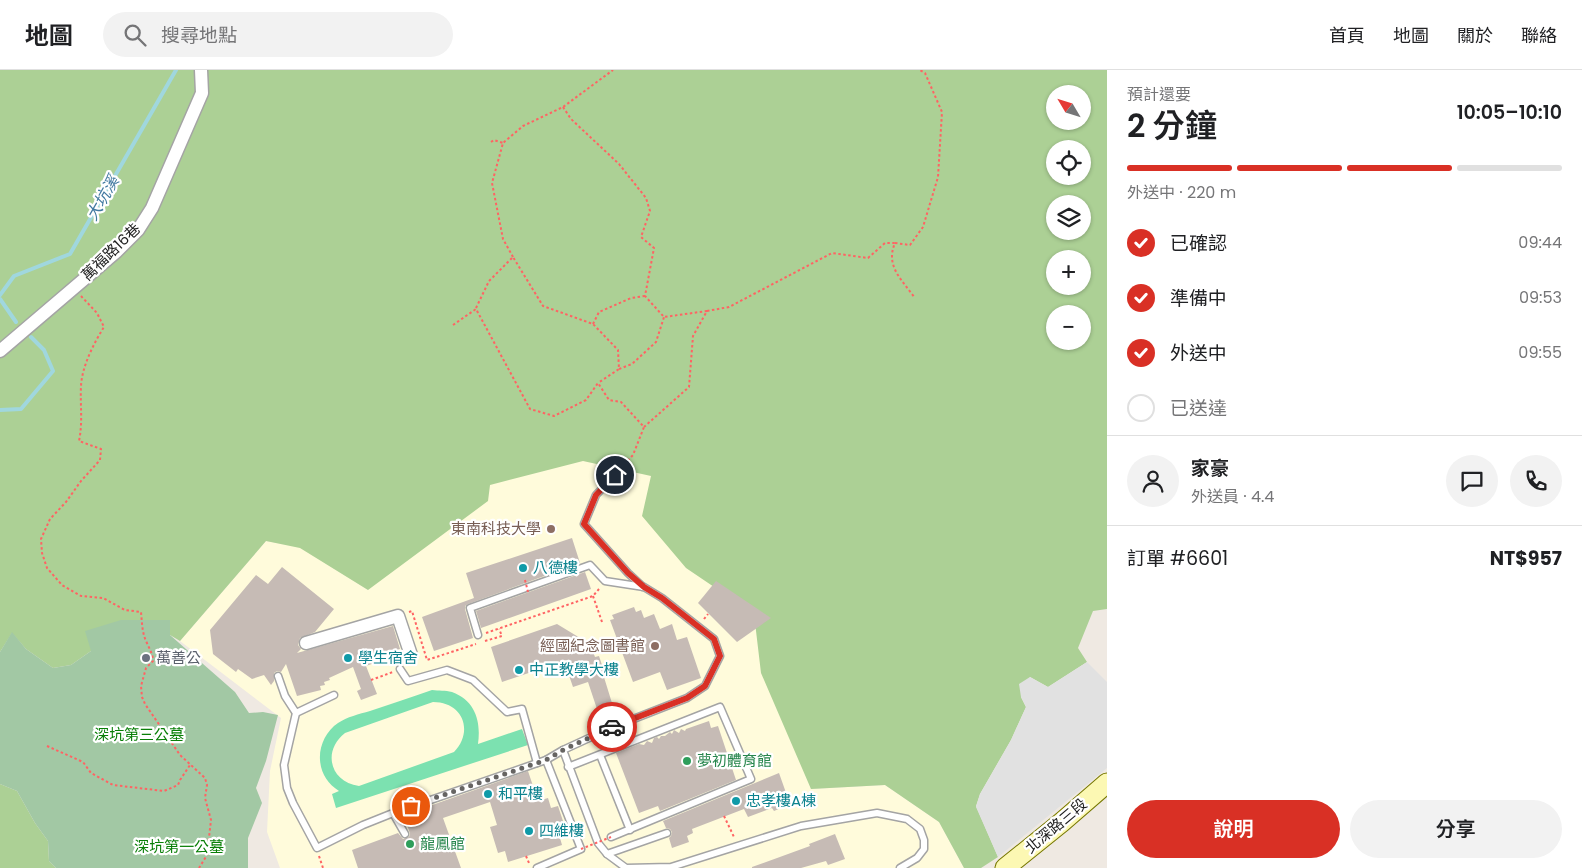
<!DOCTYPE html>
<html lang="zh-TW">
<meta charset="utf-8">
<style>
:root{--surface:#fff;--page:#f2f2f2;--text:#202124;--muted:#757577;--line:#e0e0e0;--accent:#d93025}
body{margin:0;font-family:Poppins,"Noto Sans TC",sans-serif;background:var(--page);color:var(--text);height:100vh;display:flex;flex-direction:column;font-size:19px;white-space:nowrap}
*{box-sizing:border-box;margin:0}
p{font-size:16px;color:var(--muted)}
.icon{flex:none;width:28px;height:28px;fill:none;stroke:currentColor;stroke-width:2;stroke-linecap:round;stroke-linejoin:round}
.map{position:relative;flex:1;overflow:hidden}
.side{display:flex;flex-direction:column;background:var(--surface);width:475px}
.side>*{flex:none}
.needle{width:32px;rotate:308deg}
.controls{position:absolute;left:1046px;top:15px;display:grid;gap:10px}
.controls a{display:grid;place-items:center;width:45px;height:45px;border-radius:50%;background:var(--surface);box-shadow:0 1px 4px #0004;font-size:25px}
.pin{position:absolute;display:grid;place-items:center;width:42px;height:42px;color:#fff;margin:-21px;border:2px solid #fff;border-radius:50%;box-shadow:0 1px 5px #0007}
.courier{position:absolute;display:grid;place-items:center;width:50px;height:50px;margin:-25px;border:4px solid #d93025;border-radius:50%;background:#fff;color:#222;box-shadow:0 1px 6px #0007}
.head em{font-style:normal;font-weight:600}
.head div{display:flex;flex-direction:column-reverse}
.head{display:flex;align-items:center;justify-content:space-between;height:85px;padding:0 20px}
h1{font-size:32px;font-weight:600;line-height:38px}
.bar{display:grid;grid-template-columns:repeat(4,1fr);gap:8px 5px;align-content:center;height:60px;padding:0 20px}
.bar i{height:6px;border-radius:4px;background:var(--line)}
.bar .on{background:var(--accent)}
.bar p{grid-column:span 4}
.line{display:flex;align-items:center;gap:12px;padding:0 20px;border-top:1px solid var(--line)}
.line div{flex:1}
.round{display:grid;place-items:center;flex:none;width:52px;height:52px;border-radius:26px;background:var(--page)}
ol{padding:0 20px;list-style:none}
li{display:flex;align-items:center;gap:15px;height:55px}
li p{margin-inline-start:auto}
li .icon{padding:5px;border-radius:50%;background:var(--accent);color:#fff;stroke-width:4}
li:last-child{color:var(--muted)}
li i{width:28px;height:28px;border:2px solid var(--line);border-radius:50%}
.button{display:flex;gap:10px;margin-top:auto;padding:10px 20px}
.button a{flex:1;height:58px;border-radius:30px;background:var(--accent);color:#fff;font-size:20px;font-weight:600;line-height:58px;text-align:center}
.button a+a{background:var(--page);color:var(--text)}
header{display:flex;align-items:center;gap:30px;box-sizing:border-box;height:70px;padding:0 25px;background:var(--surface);border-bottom:1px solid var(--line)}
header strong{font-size:24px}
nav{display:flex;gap:28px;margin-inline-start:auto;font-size:18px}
.search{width:350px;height:45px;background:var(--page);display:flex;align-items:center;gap:12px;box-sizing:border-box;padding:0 18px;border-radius:28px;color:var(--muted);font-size:19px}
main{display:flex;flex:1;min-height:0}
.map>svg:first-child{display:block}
.education{fill:#fffbdb}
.forest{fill:#acd095;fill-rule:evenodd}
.cemetery{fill:#a2c8a4}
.pitch{fill:#7ce1b0;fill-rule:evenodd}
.parking{fill:#e1e1e1}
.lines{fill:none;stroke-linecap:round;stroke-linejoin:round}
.stream{stroke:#a0d7de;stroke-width:4}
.building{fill:#c6bbb5}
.lane-casing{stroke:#a4a4a4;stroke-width:9}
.street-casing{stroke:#a4a4a4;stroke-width:15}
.secondary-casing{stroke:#767700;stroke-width:21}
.path{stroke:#ff6363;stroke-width:2;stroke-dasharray:2.5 2.5;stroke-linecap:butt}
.lane{stroke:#fff;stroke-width:6}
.street{stroke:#fff;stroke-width:12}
.secondary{stroke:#fcf8b3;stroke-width:19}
.path-bridge{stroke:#ff6363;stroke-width:2;stroke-dasharray:2.5 2.5;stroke-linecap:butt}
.done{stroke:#666462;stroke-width:5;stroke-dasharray:0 9}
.route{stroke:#d93025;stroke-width:6}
.education-dot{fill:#8d6e63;stroke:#fff;stroke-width:2}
.culture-dot{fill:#0f9aa8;stroke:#fff;stroke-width:2}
.worship-dot{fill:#6b7280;stroke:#fff;stroke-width:2}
.leisure-dot{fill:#2e9e5b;stroke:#fff;stroke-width:2}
.labels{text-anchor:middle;stroke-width:4.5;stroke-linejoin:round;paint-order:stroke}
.street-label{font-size:15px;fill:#1d1d1d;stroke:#fff}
.education-label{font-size:15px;fill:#785e54;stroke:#fff;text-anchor:end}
.culture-label{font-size:15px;fill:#0d838f;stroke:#fff;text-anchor:start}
.worship-label{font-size:15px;fill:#5b616d;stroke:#fff;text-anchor:start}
.park-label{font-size:15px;fill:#097f07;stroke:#fff}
.leisure-label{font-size:15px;fill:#27864d;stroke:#fff;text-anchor:start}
.water-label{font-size:16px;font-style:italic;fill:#4179a0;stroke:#fff}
</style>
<header>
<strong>地圖</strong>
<div class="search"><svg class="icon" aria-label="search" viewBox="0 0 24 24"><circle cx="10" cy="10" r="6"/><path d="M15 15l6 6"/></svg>搜尋地點</div>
<nav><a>首頁</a><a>地圖</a><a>關於</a><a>聯絡</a></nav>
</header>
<main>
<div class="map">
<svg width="1107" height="798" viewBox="0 0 1107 798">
<rect width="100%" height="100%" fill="#efe9e2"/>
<path class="education" d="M515,129L754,544L811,719L885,715L939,752L964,798H280L267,762L270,701L281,648L180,571L266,471L300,477L368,520Z"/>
<g class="forest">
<path d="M0,0H1107V539L1093,541L1078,578L1087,592L1048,617L1030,607L1021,627L1026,637L1011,670L980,724L976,736L998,787L981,798H964L939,752L885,715L811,719L761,603L754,544L686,498L642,446L651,406L583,391L490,415L488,431L368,520L300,478L266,471L180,571L170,565L91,581L71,595L53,598L26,579L12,563L0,582ZM1055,24H1082V51H1055ZM1055,79H1082V106H1055ZM1055,134H1082V161H1055ZM1055,189H1082V216H1055ZM1055,244H1082V271H1055Z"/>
<path d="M0,714L17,721L35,753L48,771L49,791L56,798H0Z"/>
</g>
<path class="cemetery" d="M121,550H170V565L235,622L249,643L263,642L278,645L266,691L256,718L262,733L248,768V798H56L49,791L48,771L35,753L17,721L0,714V582L12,562L26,579L53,598L71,595L91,581L85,561Z"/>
<path class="pitch" d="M432,620C439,621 445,620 452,622C476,631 481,652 478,674L522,659L528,675L336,738L332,724L339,721C328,714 321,704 320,690C319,676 326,661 338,653C347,647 359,644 370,641C391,634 412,627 432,620ZM433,632C463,632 474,661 454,682L359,716C330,712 322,681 345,663Z"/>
<path class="parking" d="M1087,592L1107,612V698L998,787L976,737L980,724L1011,670L1026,637L1021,627L1019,614L1030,607L1048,617Z"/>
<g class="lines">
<g class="stream">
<path d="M0,225L14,206L70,184L176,0"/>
<path d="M0,229L16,252"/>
<path d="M0,340L21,339L53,301L44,280L31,267"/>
</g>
</g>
<g class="building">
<path d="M572,468L580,493L468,534L465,536V539L473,568L434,581L422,547L474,528L466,503Z"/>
<path d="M282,497L334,539L315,562L300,568L298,575L301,579L297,583L393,556L400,579L392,582L394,586L366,596L377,624L361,630L357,621L361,619L353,597L329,608L330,610L324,612L325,615L320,616L321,620L297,626L286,594L281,602L277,601L274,603V611L271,615L264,605L252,609L238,599L236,602L213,584L210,560L256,505L268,514Z"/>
<path d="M585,502L591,519L481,558L476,541Z"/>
<path d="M716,511L771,548L737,572L698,533Z"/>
<path d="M634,537L636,542L641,540L644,548L654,544L660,559L672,554L677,570L687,567L701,608L667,620L660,602L633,612L610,550L614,549L612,545Z"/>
<path d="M557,554L590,574L595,587L599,586L605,604H603L616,646L601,651L588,612L573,617L564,591L502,612L491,577Z"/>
<path d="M709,651L711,658L718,656L736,710L660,741L658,736L639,743L616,683L639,674L644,675L647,671L652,673L654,668L657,667L659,669L661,666H665L670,662L672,664L674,660L679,663L681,659L685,661L686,659Z"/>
<path d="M528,701L538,731L548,728L551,738L558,736L568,766L560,768L562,775L508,792L505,781L498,783L490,757L497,755L490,732L443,748L461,798H358L352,780L398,763L403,769L409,767L410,764L404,745Z"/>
<path d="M779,703L790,734L774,741L772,738L748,747L744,739L692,759L693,763L687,766L689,772L672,778L669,768L671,766L672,762L670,759L666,758L663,751Z"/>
<path d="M835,764L845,789L828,795L826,791L801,798H752V797L810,776L809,774Z"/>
</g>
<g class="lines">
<g class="lane-casing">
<g id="lane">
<path d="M615,405L596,425L584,454L628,503L643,517"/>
<path d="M478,565L470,538L590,495L605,511L644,517L662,528L714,569L720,586L705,616L687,628L613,657L563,680L598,773L607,784L626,798L671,797L801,756L877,743L907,749L920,759L924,770V779L917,788L900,798"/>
<path d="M400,599L408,611L447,600L473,610L507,642L522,639L537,693"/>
<path d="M278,606L285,626L296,643L284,695L287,718L293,733L317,778L363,755L393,743L546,690L563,680"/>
<path d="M296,643L334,625"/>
<path d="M600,685L630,760"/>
<path d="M568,697L720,637L751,709L611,767"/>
<path d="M393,743L405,764"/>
<path d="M607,784L667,763"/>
<path d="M537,798L581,779L546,690"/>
</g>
</g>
<g class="street-casing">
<g id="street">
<path d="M0,281L116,182L138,160L152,138L202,23L201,0"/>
<path d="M306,573L398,546L411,585"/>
</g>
</g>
<g class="secondary-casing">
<path id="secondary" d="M1005,798L1062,752L1107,713"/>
</g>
<g class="path">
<path d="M563,37L571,49L619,94L646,128L650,141L641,167L654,178L645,226L664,247L707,241L693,266L689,317L644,357"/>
<path d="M491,72L494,70L503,73"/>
<path d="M895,173L910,175L923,157L938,107L942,42L925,3L920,0"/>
<path d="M513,187L503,169L492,113L503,73L523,56L563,37L613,0"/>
<path d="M81,226L97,243L104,257C94,273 82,296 81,316C80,335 83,352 79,371L101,379L100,390L81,411L66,432L50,449L41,469L42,483L47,498L62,515L81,526L103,528L125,540L141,542C142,552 142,562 146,571C149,578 153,584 153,591L146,598L141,616L142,627L145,634L180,685L205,708L207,715L205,728L211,750L207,785L199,798"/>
<path d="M476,238L489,211L513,187L543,236L593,254L618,280L619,299L598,313"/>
<path d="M707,241L729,237L832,183L868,188L885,173H895C885,196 902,210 915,228"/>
<path d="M593,254L599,242L631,228L645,226"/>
<path d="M453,255L476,239L530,339L554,346L586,330L598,313L609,330L621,332L644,357L633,385L621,398"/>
<path d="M619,299L632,294L656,272L664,247"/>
<path d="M593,526L602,552"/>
<path d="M409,542L412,541L427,590L476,574"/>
<path d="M704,549L708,544"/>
<path d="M486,563L593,526L599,519"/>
<path d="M485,571L502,566L499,559"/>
<path d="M371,610L393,602"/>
<path d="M47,676L83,692L91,703L113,715L164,721L178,715L180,710L190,695"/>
<path d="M724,746L734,767"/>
<path d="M319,786L323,798"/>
<path d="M526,786L529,793"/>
</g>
<use href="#lane" class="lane"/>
<use href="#street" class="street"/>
<use href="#secondary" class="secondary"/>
<g class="path-bridge">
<path d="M525,510L528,522"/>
<path d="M581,779L611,767"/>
</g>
</g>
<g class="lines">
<path class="done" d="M411,736L546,690L563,680L612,657"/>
<path class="route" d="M612,657L687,628L705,616L720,586L714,569L662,528L644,517L628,503L584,454L596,425L615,405"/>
</g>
<g class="education-dot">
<circle cx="551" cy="459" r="5"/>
<circle cx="655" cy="576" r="5"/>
</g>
<g class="culture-dot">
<circle cx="523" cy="498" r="5"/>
<circle cx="348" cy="588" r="5"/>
<circle cx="519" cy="600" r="5"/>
<circle cx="488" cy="724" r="5"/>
<circle cx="736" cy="731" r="5"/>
<circle cx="529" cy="761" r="5"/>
</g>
<circle class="worship-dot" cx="146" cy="588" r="5"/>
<g class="leisure-dot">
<circle cx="687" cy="691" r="5"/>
<circle cx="410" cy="774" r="5"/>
</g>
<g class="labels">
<g class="street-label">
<text transform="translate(111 182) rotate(-44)" y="5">萬福路16巷</text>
<text transform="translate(1056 756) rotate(-40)" y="5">北深路三段</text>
</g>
<g class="education-label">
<text x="541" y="464">東南科技大學</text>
<text x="645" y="581">經國紀念圖書館</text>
</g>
<g class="culture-label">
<text x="533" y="503">八德樓</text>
<text x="358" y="593">學生宿舍</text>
<text x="529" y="605">中正教學大樓</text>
<text x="498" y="729">和平樓</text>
<text x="746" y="736">忠孝樓A棟</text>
<text x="539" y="766">四維樓</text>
</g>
<g class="worship-label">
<text x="156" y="593">萬善公</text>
</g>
<g class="park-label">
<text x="139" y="670">深坑第三公墓</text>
<text x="179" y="782">深坑第一公墓</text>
</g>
<g class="leisure-label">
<text x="697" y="696">夢初體育館</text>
<text x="420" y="779">龍鳳館</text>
</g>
<g class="water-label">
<text transform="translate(102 128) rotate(-60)" y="6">大坑溪</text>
</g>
</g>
</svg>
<div class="controls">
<a><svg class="needle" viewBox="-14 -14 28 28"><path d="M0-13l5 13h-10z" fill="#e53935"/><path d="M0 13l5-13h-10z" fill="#757577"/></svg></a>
<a><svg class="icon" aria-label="locate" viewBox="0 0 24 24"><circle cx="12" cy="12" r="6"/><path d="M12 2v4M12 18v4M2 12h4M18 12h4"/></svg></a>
<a><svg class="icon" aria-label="layers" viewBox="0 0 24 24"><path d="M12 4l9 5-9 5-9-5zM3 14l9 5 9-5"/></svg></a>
<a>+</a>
<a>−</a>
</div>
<div class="pin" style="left:411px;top:736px;background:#ea580c"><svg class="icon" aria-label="bag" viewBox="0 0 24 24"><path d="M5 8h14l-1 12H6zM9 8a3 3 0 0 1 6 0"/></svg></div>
<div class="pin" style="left:615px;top:405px;background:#1f2937"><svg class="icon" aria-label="home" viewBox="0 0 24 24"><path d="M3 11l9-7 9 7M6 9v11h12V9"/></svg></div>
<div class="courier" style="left:612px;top:657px"><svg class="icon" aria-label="car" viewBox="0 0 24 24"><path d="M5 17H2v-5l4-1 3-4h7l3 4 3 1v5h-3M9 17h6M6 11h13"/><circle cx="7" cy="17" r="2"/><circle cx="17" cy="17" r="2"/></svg></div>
</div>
<section class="side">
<div class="head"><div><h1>2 分鐘</h1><p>預計還要</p></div><em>10:05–10:10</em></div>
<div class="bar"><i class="on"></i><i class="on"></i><i class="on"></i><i></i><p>外送中 · 220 m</p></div>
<ol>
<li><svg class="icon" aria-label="check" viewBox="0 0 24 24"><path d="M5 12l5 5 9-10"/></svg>已確認<p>09:44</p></li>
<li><svg class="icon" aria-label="check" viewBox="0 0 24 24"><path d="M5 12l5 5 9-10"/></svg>準備中<p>09:53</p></li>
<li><svg class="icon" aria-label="check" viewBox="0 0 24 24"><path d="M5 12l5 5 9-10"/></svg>外送中<p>09:55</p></li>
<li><i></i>已送達</li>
</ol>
<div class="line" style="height:90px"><a class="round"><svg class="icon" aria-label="person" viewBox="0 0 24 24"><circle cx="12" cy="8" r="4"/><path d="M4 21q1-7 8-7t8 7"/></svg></a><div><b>家豪</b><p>外送員 · 4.4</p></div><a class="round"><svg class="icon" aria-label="chat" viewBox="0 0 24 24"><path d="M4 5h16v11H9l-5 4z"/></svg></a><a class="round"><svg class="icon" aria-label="phone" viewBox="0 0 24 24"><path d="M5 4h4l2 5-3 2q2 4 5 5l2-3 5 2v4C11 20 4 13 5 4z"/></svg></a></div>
<div class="line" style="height:65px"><div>訂單 #6601</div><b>NT$957</b></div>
<div class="button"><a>說明</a><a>分享</a></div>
</section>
</main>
